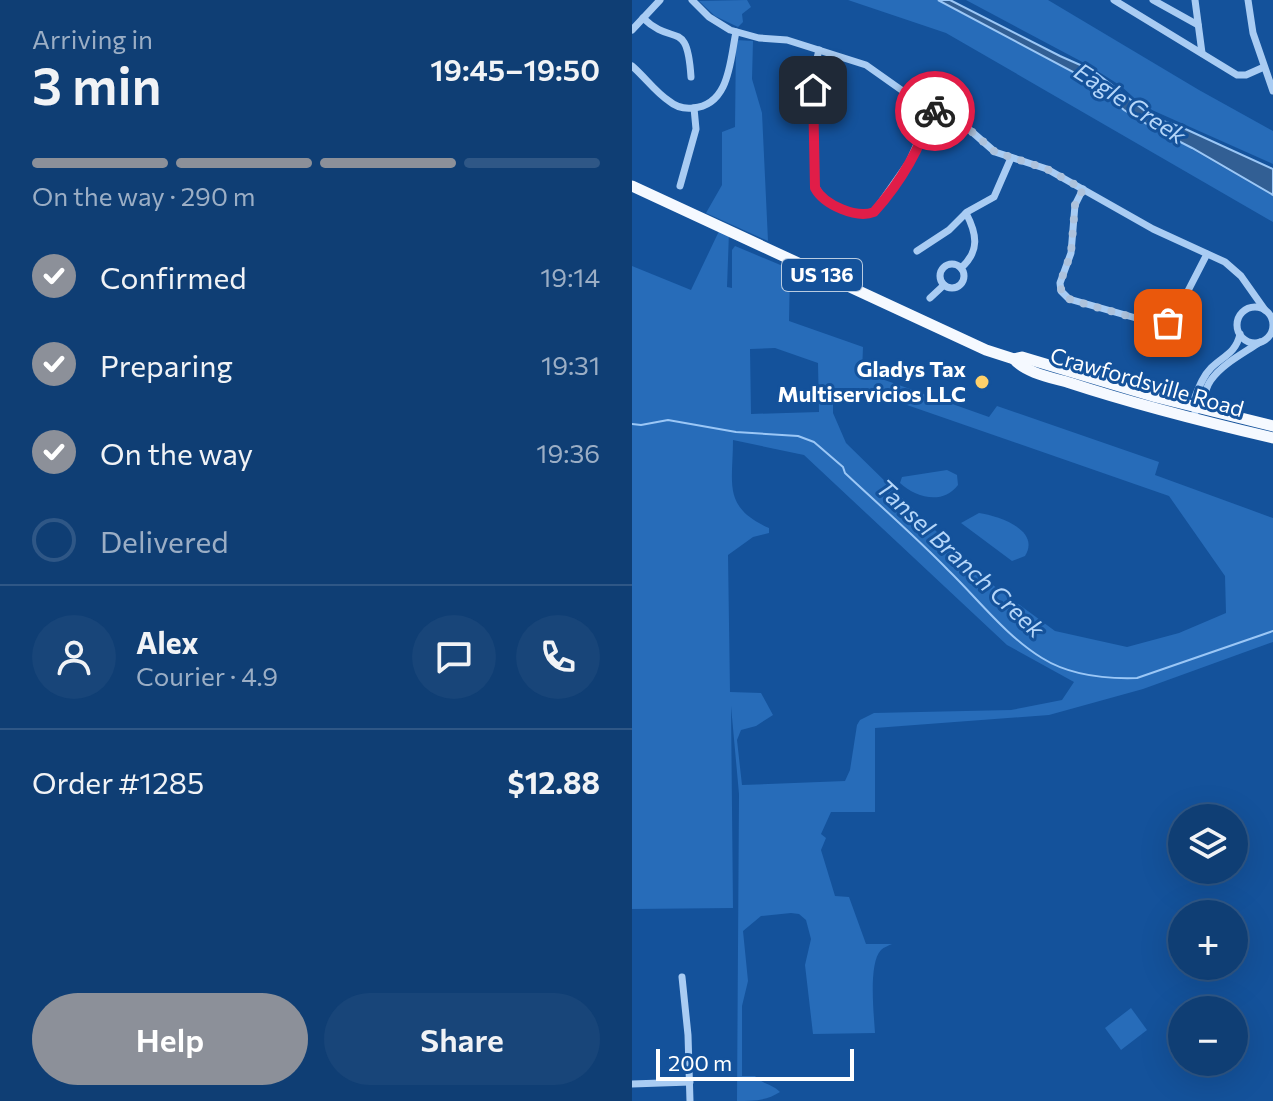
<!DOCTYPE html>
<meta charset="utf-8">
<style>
:root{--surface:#0f3e74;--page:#184579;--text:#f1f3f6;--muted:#9baec5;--line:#2f5786;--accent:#8c9099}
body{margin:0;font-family:Commissioner,sans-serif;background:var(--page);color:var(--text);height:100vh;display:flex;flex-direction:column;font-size:30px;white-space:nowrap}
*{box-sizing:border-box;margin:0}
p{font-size:26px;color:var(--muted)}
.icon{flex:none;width:44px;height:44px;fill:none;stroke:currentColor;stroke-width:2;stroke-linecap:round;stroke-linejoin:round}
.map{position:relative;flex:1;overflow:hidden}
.panel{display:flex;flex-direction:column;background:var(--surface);width:632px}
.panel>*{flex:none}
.fabs{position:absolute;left:536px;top:804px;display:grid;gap:16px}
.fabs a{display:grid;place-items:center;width:80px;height:80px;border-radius:50%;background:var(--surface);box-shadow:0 8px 32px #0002,0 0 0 2px var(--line);font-size:40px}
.scale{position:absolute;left:24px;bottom:20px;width:198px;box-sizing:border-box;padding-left:8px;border:4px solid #fff;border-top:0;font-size:22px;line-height:28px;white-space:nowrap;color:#fff;-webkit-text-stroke:6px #14529b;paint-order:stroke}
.pin{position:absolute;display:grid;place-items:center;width:68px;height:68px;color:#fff;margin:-34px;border-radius:16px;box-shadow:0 4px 12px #0006}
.courier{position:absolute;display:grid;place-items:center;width:80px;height:80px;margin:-40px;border:6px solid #e11d48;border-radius:50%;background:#fff;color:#222;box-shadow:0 2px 10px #0007}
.summary em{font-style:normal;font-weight:600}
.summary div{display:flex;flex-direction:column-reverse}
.summary{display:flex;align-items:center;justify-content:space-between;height:136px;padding:0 32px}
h1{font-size:52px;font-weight:600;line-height:60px}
.bar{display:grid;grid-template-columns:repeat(4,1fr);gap:12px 8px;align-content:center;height:96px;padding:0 32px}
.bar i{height:10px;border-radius:6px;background:var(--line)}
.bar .selected{background:var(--accent)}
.bar p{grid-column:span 4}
.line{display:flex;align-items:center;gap:20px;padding:0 32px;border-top:2px solid var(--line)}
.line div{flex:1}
.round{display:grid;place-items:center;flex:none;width:84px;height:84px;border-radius:42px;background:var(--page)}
ol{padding:0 32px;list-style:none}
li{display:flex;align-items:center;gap:24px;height:88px}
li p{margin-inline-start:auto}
li .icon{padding:8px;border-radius:50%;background:var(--accent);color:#fff;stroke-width:4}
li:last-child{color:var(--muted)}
li i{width:44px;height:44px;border:4px solid var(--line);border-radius:50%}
.cta{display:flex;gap:16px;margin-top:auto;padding:16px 32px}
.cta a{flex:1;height:92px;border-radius:48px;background:var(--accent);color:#fff;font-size:32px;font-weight:600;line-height:92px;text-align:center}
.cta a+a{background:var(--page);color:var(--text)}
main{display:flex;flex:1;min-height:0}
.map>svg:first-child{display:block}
.green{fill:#276cb9;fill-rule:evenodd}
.water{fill:#325f94;stroke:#9bc7f6;stroke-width:2}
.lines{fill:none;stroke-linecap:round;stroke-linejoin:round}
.stream{stroke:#9bc7f6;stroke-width:2}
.street{stroke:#a9ccf3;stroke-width:7}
.primary{stroke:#f5f9ff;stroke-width:11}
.done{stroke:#adc2dc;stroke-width:8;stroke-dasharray:0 14.4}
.route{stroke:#e11d48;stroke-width:10}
.poi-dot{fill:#ffd16b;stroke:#14529b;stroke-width:3}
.labels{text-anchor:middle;stroke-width:6;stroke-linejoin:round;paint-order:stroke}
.shield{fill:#14529b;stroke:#b8cbe1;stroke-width:2}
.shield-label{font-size:20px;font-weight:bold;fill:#fff}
.poi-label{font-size:22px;font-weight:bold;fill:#fff;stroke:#14529b;text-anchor:end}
.street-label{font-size:22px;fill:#fff;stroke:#14529b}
.water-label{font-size:24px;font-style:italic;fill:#b5d6f9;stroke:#14529b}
</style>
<main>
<section class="panel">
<div class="summary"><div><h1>3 min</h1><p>Arriving in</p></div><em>19:45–19:50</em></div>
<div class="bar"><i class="selected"></i><i class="selected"></i><i class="selected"></i><i></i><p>On the way · 290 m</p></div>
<ol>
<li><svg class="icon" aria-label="check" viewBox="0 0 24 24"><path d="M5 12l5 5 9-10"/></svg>Confirmed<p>19:14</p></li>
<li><svg class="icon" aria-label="check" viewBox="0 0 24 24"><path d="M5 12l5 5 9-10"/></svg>Preparing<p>19:31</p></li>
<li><svg class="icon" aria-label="check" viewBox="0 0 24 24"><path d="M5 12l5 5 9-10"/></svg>On the way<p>19:36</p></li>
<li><i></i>Delivered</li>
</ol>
<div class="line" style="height:144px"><a class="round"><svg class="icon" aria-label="person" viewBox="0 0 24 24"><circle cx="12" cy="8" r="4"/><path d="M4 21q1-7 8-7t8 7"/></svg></a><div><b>Alex</b><p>Courier · 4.9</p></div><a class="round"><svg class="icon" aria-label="chat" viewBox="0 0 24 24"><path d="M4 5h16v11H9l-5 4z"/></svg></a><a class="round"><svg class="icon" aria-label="phone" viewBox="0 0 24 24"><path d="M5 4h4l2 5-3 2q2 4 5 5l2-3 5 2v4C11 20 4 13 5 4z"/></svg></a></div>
<div class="line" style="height:104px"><div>Order #1285</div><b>$12.88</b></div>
<div class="cta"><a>Help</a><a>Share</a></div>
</section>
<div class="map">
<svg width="641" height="1101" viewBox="0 0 641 1101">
<rect width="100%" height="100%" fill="#14529b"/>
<g class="green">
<path d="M115,0L119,7L110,14L111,22L106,27L83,16L67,1Z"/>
<path d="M216,0H305L460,82L492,110L641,196V222L314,33Z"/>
<path d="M334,0H416L567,90L641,131V164L511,106L489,86L456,65Z"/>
<path d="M104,40L121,41L120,79L130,113L136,241L74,213L90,185V132L103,127Z"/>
<path d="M88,229L97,232L95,287L100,288V250L103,246L158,269L157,321L231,347L230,372L357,417L365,406L527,462L523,475L641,518V642L511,689L417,715L243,728V812H199L189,834L194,838L189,850L203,896L217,897L234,944H260C256,946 252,947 249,950C236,963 242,1015 243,1033L181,1034L173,965L179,939L174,920L167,914L159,913L129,916L111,931L116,981L110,1006V1076H123C130,1084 141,1084 148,1092C134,1101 121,1101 105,1101L107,794L99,706L101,908L0,909V266L59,290ZM143,348L186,363L187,412L119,414L118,349ZM201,388H226L537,496L593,576L594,613L547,633L495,647L423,631L354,580L214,443L201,413ZM101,440L172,455L375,645L442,682L430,700L379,710L242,713L228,720L225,725L218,770L213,781L110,785L105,740L109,730L124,726L141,715L129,693L98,692L96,555L121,537L137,533V528C90,507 101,484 101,440Z"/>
<path d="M315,470L325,475L326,485C311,505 284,498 268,483L270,477Z"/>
<path d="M347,513C367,516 409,530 393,556L380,561L329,523Z"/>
<path d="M499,1008L515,1030L489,1050L473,1028Z"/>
</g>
<path class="water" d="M306,0H318L428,56L462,71L522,118L549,127L641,169V195L560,148L521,128L492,110L460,82Z"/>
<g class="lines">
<path class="stream" d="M0,424L9,425L36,420L104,432L166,436L182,442L211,467L213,473C247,505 283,536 316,570C346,599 374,636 410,658C437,675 474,679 505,678L641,631"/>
<g class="street">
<path d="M60,0L77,17L98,30L127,38L155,40L234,65L292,106L331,124L363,152L415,169L521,229L593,262L609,276L633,310"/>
<path d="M482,0L605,75H614L632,67"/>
<path d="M521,0L566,25"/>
<path d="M563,0L570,53"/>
<path d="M616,0L621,33L641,91"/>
<path d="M11,18C42,48 55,17 59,77"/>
<path d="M0,30L28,0"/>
<path d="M187,50L181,74L183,184C188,204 224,220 242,212L277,162L300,110"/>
<path d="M0,66C13,77 23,92 37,101C44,107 52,109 61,108C98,105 98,60 104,32"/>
<path d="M48,186L64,129L62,108"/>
<path d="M451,189L443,205L439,253L428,283L429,291L437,299L525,324H534L542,318L575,254"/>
<path d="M285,251L317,230L335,212L362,197L379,158"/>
<circle cx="320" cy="276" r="12"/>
<path d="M329,268C348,251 345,234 334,213"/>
<path d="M298,298L312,285"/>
<circle cx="623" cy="325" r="18"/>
<path d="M566,403C574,397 573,388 579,380C590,364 612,353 628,342"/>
<path d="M561,419L566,403L563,397C567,387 571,376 579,368C591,356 604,353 608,334"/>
<path d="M50,977L56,1035L58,1101"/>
<path d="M0,1084L58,1082"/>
</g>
<g class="primary">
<path d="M0,186L354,350L382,359L390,357L524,397L641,426"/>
<path d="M382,359C393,373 421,378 438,383C505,405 573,422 641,438"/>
</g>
</g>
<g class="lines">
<path class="done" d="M303,111L331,124L363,152L415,169L451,189L443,205L439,253L428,283L430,294L439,300L525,324L536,323"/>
<path class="route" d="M181,90L183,188C192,205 225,219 242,212C268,183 289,147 300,110L303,111"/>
</g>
<circle class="poi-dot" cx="350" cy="382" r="8"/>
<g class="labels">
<rect class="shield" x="150" y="259" width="80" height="32" rx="6"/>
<g class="shield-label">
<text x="190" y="282">US 136</text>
</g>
<g class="poi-label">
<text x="334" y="377">Gladys Tax<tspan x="334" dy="25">Multiservicios LLC</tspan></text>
</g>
<g class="street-label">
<text transform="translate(515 382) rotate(16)" y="8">Crawfordsville Road</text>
</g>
<g class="water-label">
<text transform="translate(498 104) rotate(33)" y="8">Eagle Creek</text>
<text transform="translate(328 559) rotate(43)" y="8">Tansel Branch Creek</text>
</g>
</g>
</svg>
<div class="fabs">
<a><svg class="icon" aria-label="layers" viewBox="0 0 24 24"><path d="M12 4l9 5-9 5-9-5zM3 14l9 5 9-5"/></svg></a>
<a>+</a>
<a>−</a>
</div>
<div class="scale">200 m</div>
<div class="pin" style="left:536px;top:323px;background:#ea580c"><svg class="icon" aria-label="bag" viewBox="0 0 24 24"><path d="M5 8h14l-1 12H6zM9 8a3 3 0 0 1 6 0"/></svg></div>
<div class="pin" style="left:181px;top:90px;background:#1f2937"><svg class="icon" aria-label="home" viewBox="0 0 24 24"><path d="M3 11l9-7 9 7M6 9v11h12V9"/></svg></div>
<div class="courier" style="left:303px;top:111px"><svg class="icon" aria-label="bike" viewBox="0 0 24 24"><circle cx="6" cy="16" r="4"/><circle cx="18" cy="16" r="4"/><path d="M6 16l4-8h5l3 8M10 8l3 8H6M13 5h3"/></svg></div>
</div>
</main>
